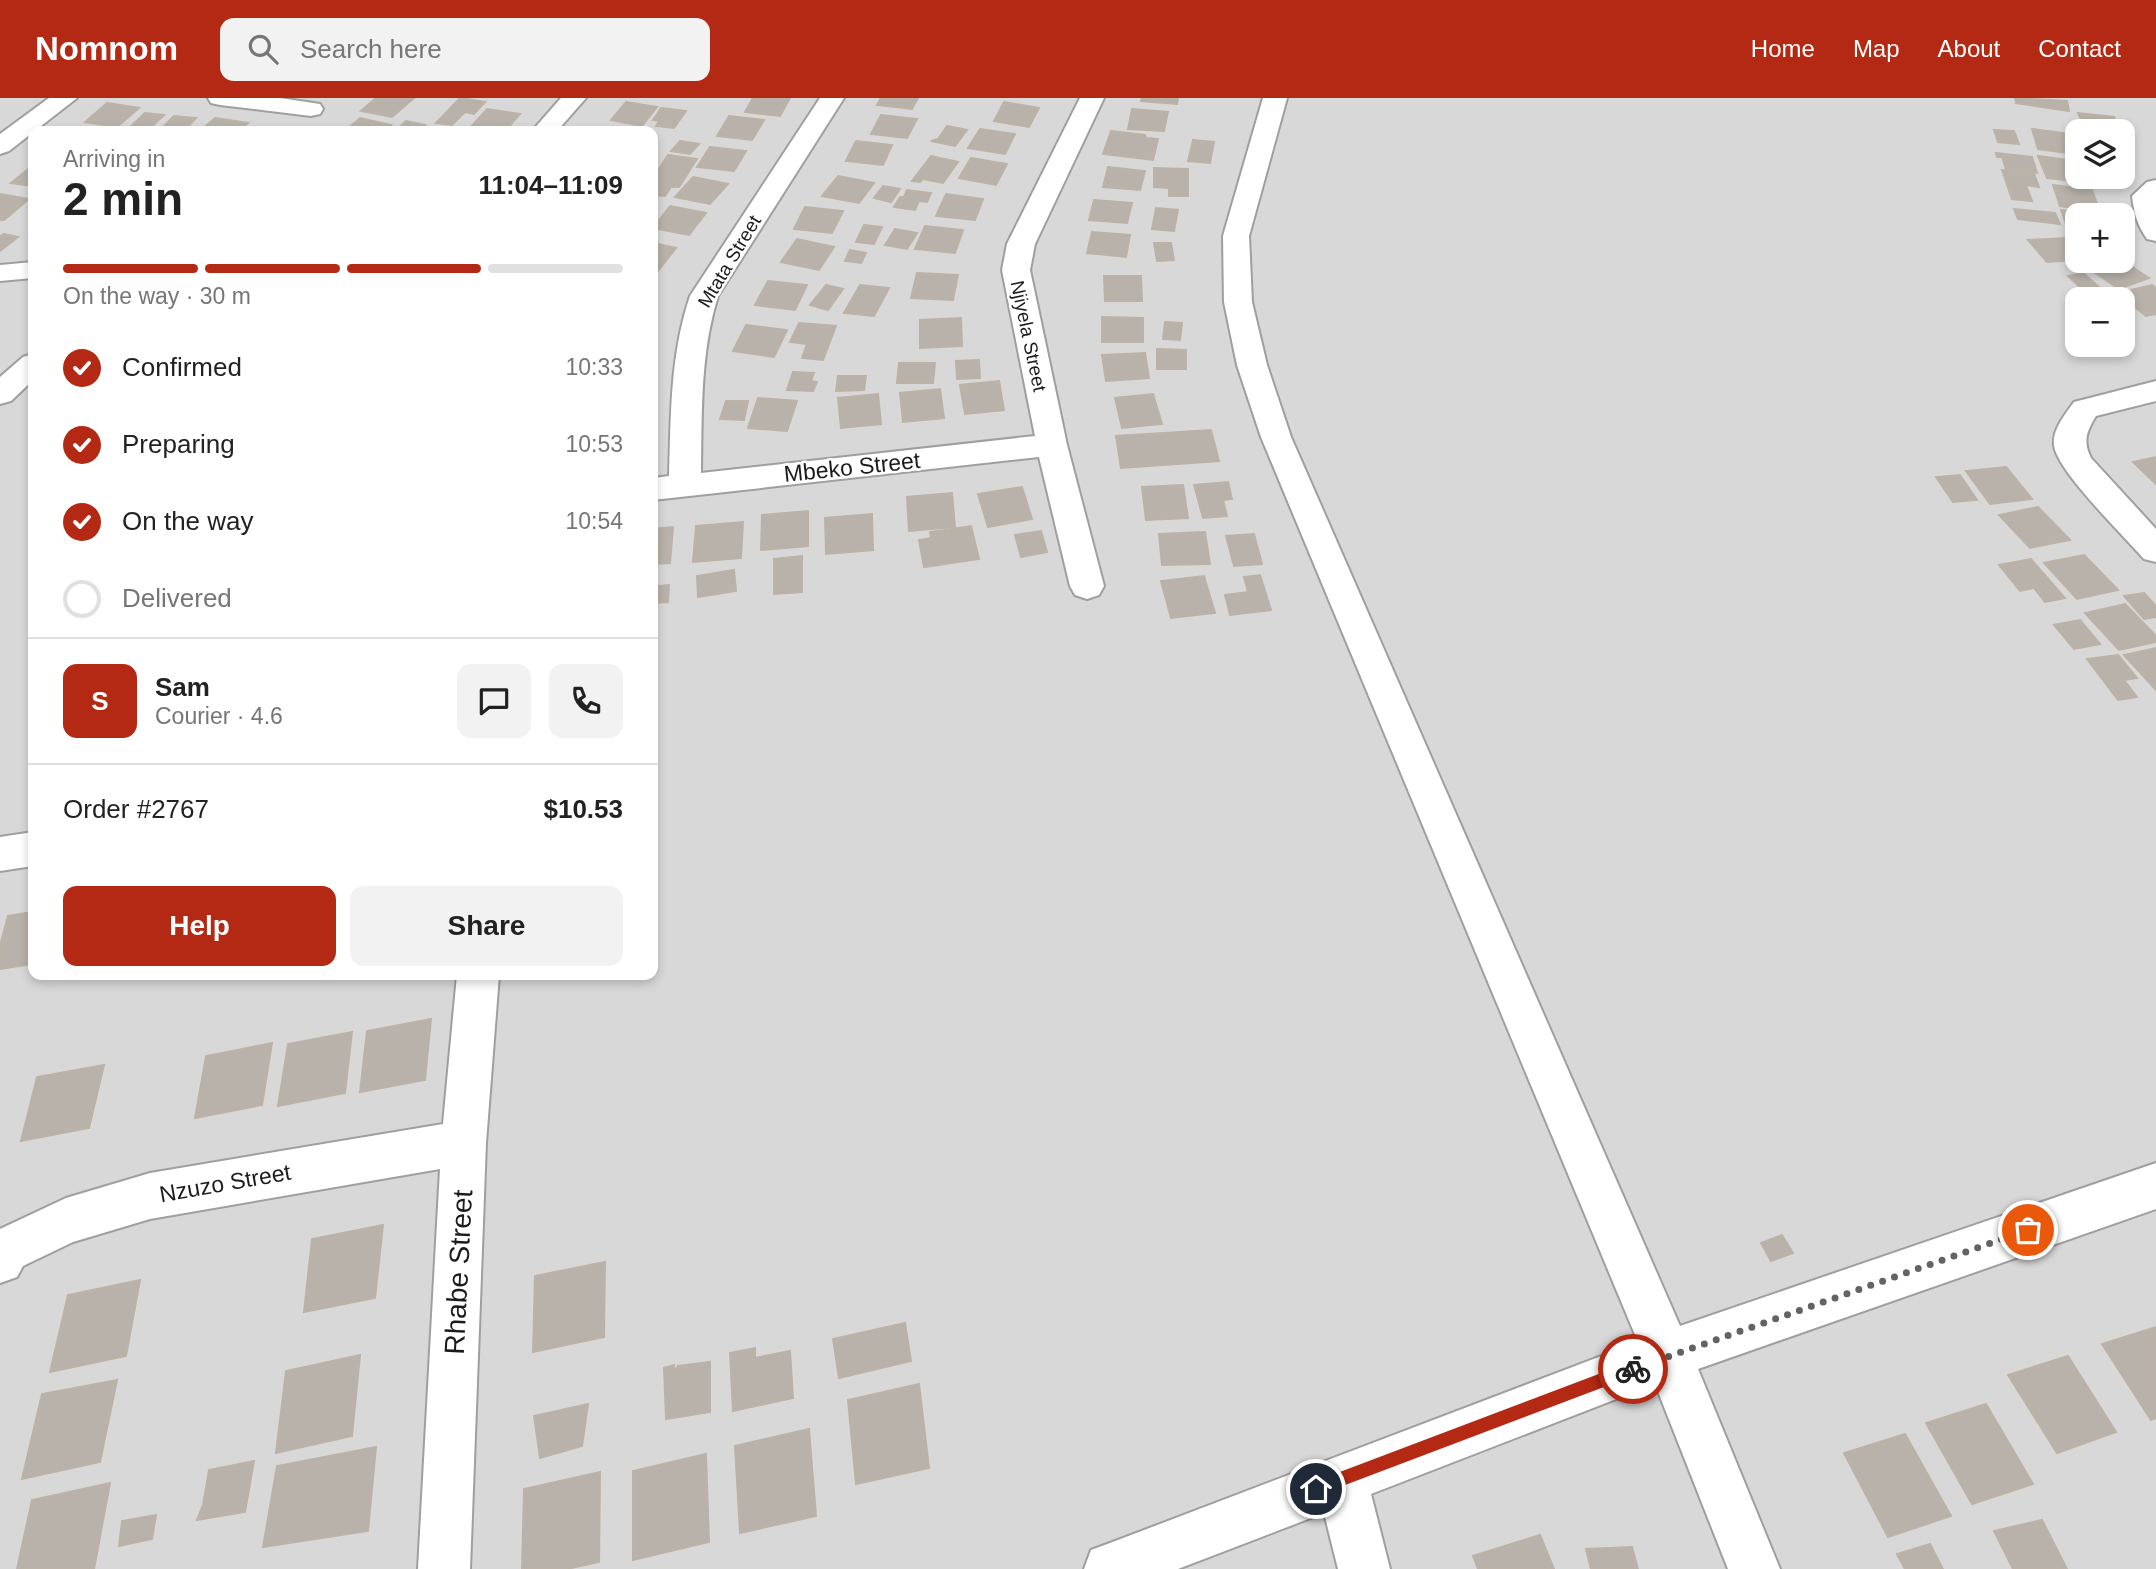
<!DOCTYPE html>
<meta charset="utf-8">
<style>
:root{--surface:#fff;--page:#f2f2f2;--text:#222;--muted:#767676;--line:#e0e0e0;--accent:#b32913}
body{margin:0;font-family:Helvetica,sans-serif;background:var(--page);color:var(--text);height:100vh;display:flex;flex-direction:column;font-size:26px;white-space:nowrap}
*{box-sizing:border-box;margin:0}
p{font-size:23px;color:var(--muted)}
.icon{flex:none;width:38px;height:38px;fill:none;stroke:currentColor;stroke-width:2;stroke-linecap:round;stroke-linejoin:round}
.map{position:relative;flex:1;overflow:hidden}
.drawer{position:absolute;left:28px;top:28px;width:630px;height:854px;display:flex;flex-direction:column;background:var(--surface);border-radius:14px;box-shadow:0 4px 10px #0003}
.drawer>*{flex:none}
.buttons{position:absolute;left:2065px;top:21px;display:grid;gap:14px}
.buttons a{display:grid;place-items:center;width:70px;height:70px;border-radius:14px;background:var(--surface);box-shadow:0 4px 10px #0003;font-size:35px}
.pin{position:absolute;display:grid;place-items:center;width:60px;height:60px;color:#fff;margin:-30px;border:4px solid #fff;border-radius:50%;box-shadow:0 2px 7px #0007}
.courier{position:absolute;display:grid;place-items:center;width:70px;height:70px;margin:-35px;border:5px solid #b32913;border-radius:50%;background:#fff;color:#222;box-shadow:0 2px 9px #0007}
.overview em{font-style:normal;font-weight:800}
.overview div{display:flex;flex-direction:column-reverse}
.overview{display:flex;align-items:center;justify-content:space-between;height:119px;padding:0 35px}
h1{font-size:46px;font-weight:800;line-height:52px}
.bar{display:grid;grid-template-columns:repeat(4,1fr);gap:10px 7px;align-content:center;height:84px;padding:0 35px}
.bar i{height:9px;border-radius:5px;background:var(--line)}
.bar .current{background:var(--accent)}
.bar p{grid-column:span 4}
.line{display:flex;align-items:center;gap:18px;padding:0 35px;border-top:2px solid var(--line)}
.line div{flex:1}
.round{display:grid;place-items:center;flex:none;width:74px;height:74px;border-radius:14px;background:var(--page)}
ol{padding:0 35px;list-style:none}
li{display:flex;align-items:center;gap:21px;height:77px}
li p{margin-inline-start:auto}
li .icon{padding:7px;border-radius:50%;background:var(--accent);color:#fff;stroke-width:4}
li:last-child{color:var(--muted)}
li i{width:38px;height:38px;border:4px solid var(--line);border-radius:50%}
.button{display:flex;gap:14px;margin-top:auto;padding:14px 35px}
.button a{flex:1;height:80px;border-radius:14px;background:var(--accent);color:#fff;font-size:28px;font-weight:800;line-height:80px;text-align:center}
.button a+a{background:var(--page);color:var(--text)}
header{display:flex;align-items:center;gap:42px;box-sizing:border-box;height:98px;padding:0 35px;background:var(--accent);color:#fff}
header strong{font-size:33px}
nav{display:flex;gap:38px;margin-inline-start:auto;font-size:24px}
.search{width:490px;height:63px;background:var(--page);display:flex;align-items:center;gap:18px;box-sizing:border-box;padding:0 24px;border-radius:14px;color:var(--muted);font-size:26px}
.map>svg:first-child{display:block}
.residential{fill:#d9d8d8;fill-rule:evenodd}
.building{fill:#b8b2ab;stroke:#bcb2a6;stroke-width:2}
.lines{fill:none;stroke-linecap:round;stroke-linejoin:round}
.minor-casing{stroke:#9f9f9f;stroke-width:4}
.minor{fill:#fff;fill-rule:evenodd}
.route{fill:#b32913}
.done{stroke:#646361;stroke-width:7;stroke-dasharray:0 12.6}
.labels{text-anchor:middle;stroke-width:5;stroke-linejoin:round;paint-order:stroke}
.far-street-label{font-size:19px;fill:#1b1b1b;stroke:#fff}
.street-label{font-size:23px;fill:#1b1b1b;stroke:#fff}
.near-street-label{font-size:28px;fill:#1b1b1b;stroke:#fff}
</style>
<header>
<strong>Nomnom</strong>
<div class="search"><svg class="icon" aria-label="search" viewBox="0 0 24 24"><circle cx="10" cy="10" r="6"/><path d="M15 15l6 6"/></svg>Search here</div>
<nav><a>Home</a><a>Map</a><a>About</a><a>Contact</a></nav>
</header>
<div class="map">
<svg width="2156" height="1471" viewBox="0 0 2156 1471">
<rect width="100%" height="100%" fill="#eceae2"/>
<path class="residential" d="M0,0H2156V1471H0ZM33,33H653V877H33ZM2077,33H2123V79H2077ZM2077,117H2123V163H2077ZM2077,201H2123V247H2077Z"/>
<g class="building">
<path d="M376,0H414L392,19L361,13Z"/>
<path d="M460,0L485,4L474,16L465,14L452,27L436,25Z"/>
<path d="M753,0H790L780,18L745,14Z"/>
<path d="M881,0H918L912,11L877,7Z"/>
<path d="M1142,0H1178L1177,6L1141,3Z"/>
<path d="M2015,0L2067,3L2069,13L2016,5Z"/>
<path d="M626,4L657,9L642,28L611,22Z"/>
<path d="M1004,4L1039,10L1029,29L994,23Z"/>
<path d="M107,5L139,10L117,29L85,24Z"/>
<path d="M661,10L686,13L674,30L656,28L659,23L653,22Z"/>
<path d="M487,11L520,16L505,33L470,30Z"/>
<path d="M1132,11L1168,14L1164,33L1128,31Z"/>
<path d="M145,15L164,17L149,31L130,29Z"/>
<path d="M2078,15L2114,19L2120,33H2086Z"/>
<path d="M881,17L917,21L907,40L871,36Z"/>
<path d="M174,18L196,20L184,33H155L162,30Z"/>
<path d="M729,18L764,22L752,42L717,38Z"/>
<path d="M215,20L248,25L239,33H200Z"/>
<path d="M360,20L391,27L383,33H345Z"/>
<path d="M406,23L425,27L418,33H395Z"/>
<path d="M947,28L967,32L955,48L931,43L938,41Z"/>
<path d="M980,31L1015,36L1005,56L968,50Z"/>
<path d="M2032,31L2070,36L2076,56L2038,51Z"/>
<path d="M1994,32L2014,33L2019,46L1998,44Z"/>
<path d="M1111,33L1145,37L1146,40L1158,41L1153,62L1103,56Z"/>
<path d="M1193,42L1214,44L1210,65L1188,63Z"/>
<path d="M680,43L699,46L690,56L671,53Z"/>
<path d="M856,43L892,47L883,67L846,63Z"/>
<path d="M710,49L746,53L734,73L697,69Z"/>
<path d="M1996,55L2032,59L2037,75L2006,71L2002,59H1997Z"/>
<path d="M668,57L697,61L679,89H671L665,98L653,97V80Z"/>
<path d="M931,58L958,64L943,85L923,81L920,84L912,83Z"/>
<path d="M2038,58L2075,63L2077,79H2081L2084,84L2047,80Z"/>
<path d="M971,60L1007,66L996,87L959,80Z"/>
<path d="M33,67V88L11,85Z"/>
<path d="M1108,69L1145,73L1140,92L1103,89Z"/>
<path d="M1154,70L1188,71V98H1169V90L1154,89Z"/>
<path d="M2002,72L2034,76L2039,89L2026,87L2032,103L2012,101Z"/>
<path d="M838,78L874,85L859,105L822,98Z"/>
<path d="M693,79L728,86L710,106L675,99Z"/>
<path d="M2053,87L2092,92L2100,114L2060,108Z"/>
<path d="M883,88L900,91L891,104L874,100Z"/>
<path d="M907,92L931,95L927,104L919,103L915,112L894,109L900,99H904Z"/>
<path d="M0,96L29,101L4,122H0Z"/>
<path d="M946,96L983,101L975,122L936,118Z"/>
<path d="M1094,102L1132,105L1127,125L1089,122Z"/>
<path d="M670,108L706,115L689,137L653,130Z"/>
<path d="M805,109L843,113L832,135L794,131Z"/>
<path d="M1156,110L1178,112L1174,133L1152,131Z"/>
<path d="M2014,111L2055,115L2060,126L2018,121Z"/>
<path d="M2061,112L2099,117H2077V137L2070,136Z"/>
<path d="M864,127L882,129L874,146L856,144Z"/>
<path d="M925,128L963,132L955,155L915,151Z"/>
<path d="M895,131L917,135L907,151L885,147Z"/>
<path d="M1092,134L1130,137L1126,159L1087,155Z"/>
<path d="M4,136L18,139L0,153V138Z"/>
<path d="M2067,140L2077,152V162L2047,164L2028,142Z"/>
<path d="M797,141L834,149L819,172L781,164Z"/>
<path d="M653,145L676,150L658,173L653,172Z"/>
<path d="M1154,145H1171L1174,162L1157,163Z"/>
<path d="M850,152L866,155L861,165L845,163Z"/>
<path d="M2108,163H2123L2149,180L2119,191L2088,170Z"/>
<path d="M917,175L958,177L953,202L911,200Z"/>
<path d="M2083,175L2108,197L2092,200L2068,178Z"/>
<path d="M1104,178H1141L1142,203H1105Z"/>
<path d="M768,183L807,187L795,212L755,207Z"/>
<path d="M826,187L843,191L828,212L810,207Z"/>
<path d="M860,187L889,190L874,218L844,215Z"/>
<path d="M2152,187L2156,190V216L2146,218L2118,195Z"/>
<path d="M1102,219L1143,220V244H1102Z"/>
<path d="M961,220L962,248L920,250V222Z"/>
<path d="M1165,224L1182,225L1180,242L1163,241Z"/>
<path d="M799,225L836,228L823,262L802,260L807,246L790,244Z"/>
<path d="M746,227L787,232L774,259L733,253Z"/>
<path d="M1157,251L1186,252V271H1157Z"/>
<path d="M1145,255L1149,280L1106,283L1102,257Z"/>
<path d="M979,262L980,280L957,281L956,263Z"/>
<path d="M899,265H935L933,285H897Z"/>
<path d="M793,274L814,275L811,283L817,284L813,293L787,292Z"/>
<path d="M838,278H866L864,292L836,293Z"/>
<path d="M999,283L1004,312L965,316L960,287Z"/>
<path d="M940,291L944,320L903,324L900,295Z"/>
<path d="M878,296L881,326L841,330L838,300Z"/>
<path d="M1153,296L1162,326L1122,330L1115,300Z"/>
<path d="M758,300L797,303L787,333L748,330Z"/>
<path d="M726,303H748L744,322L720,321Z"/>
<path d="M1211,332L1219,363L1121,370L1116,338Z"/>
<path d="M2156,359V386L2133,364Z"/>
<path d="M2006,369L2032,401L1990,406L1966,373Z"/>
<path d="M1960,377L1977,402L1953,404L1936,379Z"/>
<path d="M1228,384L1232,401L1223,402L1227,418L1203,420L1194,387Z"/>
<path d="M1183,387L1188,420L1146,422L1142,389Z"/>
<path d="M1022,389L1032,421L988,429L978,396Z"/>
<path d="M952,395L955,429L909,433L907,399Z"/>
<path d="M2038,409L2070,442L2030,450L1999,417Z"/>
<path d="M808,413V448L761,452L762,417Z"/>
<path d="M872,416L873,452L826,456L825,420Z"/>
<path d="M743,424L741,460L693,464L696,428Z"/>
<path d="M971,428L979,461L924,469L919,442L931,440L930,434Z"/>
<path d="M673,429L670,465L653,466V431Z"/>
<path d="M1041,433L1047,454L1021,459L1015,437Z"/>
<path d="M1205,434L1210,466L1162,467L1159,436Z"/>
<path d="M1254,436L1262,466L1234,468L1226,438Z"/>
<path d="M2084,457L2118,492L2077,501L2044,465Z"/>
<path d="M802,458V494L774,496V461Z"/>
<path d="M2031,461L2065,500L2045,504L2034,490L2020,493L1999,467Z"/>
<path d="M734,472L736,493L698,499L697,478Z"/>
<path d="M1260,477L1271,512L1230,517L1225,497L1248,494L1244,479Z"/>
<path d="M1204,478L1215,515L1171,520L1161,483Z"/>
<path d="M669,487L668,504L653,505V489Z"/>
<path d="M2144,495L2156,508V519L2144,521L2124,498Z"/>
<path d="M2125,506L2156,538V544L2119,552L2085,515Z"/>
<path d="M2080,522L2100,546L2074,551L2054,527Z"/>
<path d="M2156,550V592L2124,557Z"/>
<path d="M2118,557L2137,580L2124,582L2137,599L2118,602L2087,561Z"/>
<path d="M33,814V866L0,871V848L8,818Z"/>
<path d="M431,921L425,982L360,994L367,933Z"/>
<path d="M352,934L345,995L278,1008L288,946Z"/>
<path d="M272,945L262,1007L195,1020L206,958Z"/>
<path d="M104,967L89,1030L21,1043L37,979Z"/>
<path d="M383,1127L375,1200L304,1214L312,1141Z"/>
<path d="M1782,1137L1793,1155L1771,1163L1761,1145Z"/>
<path d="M605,1164L604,1239L533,1254L535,1178Z"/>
<path d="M140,1182L126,1258L50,1274L68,1197Z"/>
<path d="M905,1225L911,1263L839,1280L833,1241Z"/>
<path d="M2156,1229V1320L2151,1322L2102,1246Z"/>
<path d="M755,1250V1260L790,1253L793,1300L733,1313L730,1255Z"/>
<path d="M360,1257L352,1338L276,1355L286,1273Z"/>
<path d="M2068,1258L2116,1334L2057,1355L2008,1277Z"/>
<path d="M710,1264V1314L666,1321L664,1270L674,1267V1273L678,1268Z"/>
<path d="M117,1282L100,1364L22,1381L42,1296Z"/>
<path d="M919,1286L929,1370L856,1386L848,1302Z"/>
<path d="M588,1306L582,1348L540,1360L534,1318Z"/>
<path d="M1986,1306L2033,1386L1972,1406L1926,1325Z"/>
<path d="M809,1331L816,1418L740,1435L735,1348Z"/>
<path d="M1905,1336L1951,1418L1888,1439L1844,1355Z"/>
<path d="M376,1349L368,1433L263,1449L277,1368Z"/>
<path d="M706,1356L709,1444L633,1462V1373Z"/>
<path d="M254,1363L245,1414L197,1422L203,1407L209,1372Z"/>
<path d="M600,1374L599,1464L567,1471H522L524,1391Z"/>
<path d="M110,1385L94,1471H17L32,1402Z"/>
<path d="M156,1417L152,1441L119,1448L122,1423Z"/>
<path d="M2042,1422L2067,1471H2013L1994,1433Z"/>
<path d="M1540,1437L1554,1471H1478L1473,1458Z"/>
<path d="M1930,1446L1943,1471H1905L1897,1456Z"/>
<path d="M1632,1449L1638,1471H1591L1586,1451Z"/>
</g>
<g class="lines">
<g class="minor-casing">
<g id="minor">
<path d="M49,0H77L9,53L0,56V36Z"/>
<path d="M208,0H280L320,6L323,11L320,16L311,18L220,7L211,5Z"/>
<path d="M561,0H586L557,33H532Z"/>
<path d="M820,0H844L718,198C700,256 702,314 701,375L1035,338L1002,172L1007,146L1080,0H1104L1035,146L1030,172L1067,347L1104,488L1099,497L1087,501L1075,497L1070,488L1039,359L653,402V380L669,378C671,316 670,257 690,198Z"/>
<path d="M1263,0H1287L1249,138L1252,204L1267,267L1291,339L1680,1228L2156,1065V1111L1698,1271L1780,1471H1728L1655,1286L1371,1396L1390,1471H1338L1324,1415L1178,1471H1084L1091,1452L1110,1445L1638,1244L1261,339L1237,267L1224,204L1223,138Z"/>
<path d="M2156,82V143L2147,141C2137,127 2134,115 2132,98L2147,84Z"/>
<path d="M33,164V180L0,183V167Z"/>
<path d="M33,256V282L11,303L0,306V279L23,259Z"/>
<path d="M2156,283V303L2096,318C2086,334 2083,344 2091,360L2156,431V464L2144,461C2125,439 2056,372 2054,347C2052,332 2066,315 2074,304Z"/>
<path d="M33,734V768L0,773V739Z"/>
<path d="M457,877H499L486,1045L470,1471H418L440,1071L150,1121L73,1144L23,1168L17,1179L0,1185V1131L66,1100L150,1075L443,1026Z"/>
</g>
</g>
<use href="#minor" class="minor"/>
</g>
<path class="route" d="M1633,1263L1638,1266L1641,1271L1638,1276L1633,1278L1316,1398L1310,1396L1308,1391L1310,1386L1316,1383Z"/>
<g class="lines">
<path class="done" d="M1633,1271L2028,1132"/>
</g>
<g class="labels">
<g class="far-street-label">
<text transform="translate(729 163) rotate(-59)" y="7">Mtata Street</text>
<text transform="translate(1029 238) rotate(78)" y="7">Njiyela Street</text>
</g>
<g class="street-label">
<text transform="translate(852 369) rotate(-6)" y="8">Mbeko Street</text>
<text transform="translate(225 1085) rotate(-10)" y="8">Nzuzo Street</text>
</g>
<g class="near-street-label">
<text transform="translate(458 1174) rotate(-87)" y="10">Rhabe Street</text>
</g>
</g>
</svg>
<div class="buttons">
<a><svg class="icon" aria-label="layers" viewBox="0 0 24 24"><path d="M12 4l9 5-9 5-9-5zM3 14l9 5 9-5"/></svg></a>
<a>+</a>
<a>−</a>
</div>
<div class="pin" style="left:2028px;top:1132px;background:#ea580c"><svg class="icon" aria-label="bag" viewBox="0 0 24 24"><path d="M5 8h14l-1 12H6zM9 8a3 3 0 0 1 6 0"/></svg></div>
<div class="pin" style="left:1316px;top:1391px;background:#1f2937"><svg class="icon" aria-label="home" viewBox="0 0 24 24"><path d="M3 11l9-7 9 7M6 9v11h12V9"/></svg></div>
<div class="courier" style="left:1633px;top:1271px"><svg class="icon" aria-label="bike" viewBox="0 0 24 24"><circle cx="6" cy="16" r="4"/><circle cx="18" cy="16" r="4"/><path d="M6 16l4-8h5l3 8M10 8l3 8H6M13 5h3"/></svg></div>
<section class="drawer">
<div class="overview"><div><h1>2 min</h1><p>Arriving in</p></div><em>11:04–11:09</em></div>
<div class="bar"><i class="current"></i><i class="current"></i><i class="current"></i><i></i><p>On the way · 30 m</p></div>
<ol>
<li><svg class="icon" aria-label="check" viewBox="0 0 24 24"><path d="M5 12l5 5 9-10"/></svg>Confirmed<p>10:33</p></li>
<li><svg class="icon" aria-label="check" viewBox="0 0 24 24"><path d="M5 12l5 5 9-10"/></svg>Preparing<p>10:53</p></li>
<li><svg class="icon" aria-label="check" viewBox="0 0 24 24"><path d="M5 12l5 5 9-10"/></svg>On the way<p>10:54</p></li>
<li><i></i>Delivered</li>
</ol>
<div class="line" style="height:126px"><b class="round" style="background:var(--accent);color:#fff">S</b><div><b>Sam</b><p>Courier · 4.6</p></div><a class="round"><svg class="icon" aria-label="chat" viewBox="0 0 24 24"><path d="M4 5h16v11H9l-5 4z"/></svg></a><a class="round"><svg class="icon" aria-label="phone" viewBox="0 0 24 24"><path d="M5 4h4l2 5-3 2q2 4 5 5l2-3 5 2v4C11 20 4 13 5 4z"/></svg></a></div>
<div class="line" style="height:91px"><div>Order #2767</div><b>$10.53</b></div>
<div class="button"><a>Help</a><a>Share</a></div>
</section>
</div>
